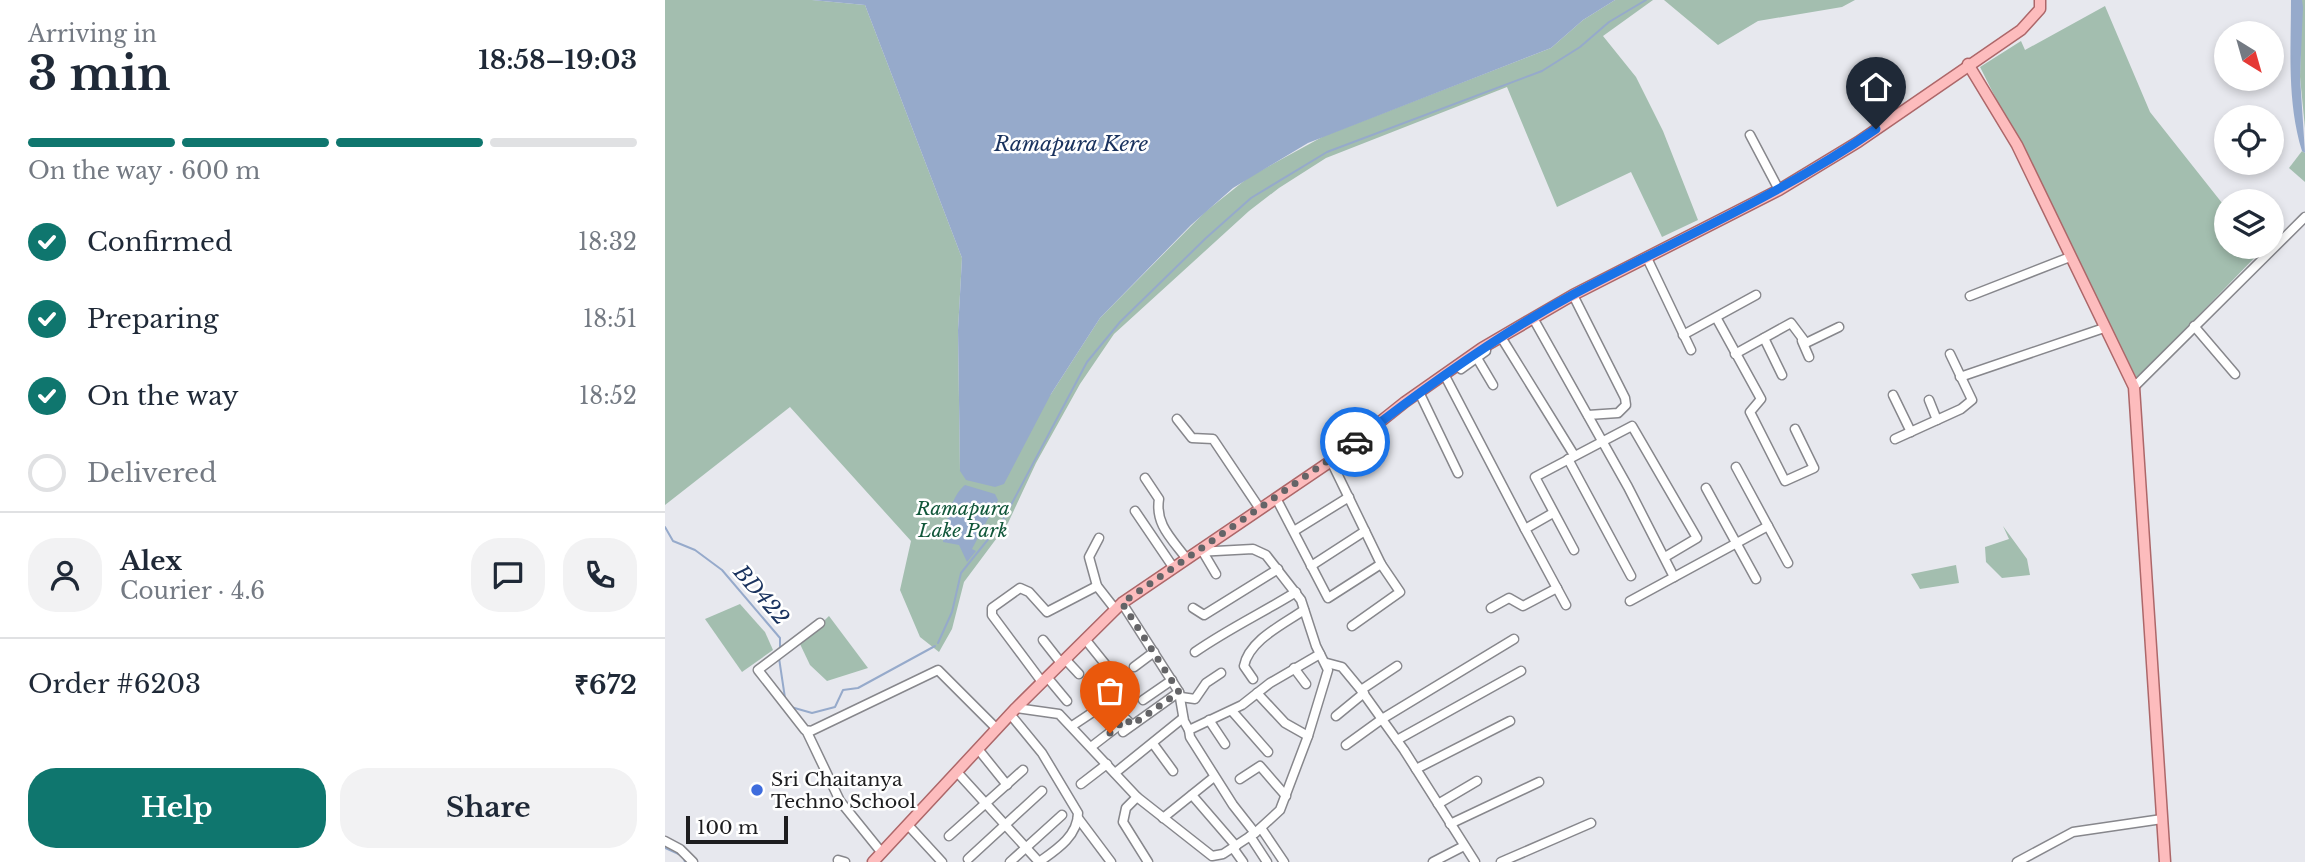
<!DOCTYPE html>
<meta charset="utf-8">
<style>
:root{--surface:#fff;--page:#f2f2f3;--text:#1f2937;--muted:#747a83;--line:#e0e1e3;--accent:#0f766e}
body{margin:0;font-family:"Libre Baskerville",serif;background:var(--page);color:var(--text);height:100vh;display:flex;flex-direction:column;font-size:26px;white-space:nowrap}
*{box-sizing:border-box;margin:0}
p{font-size:23px;color:var(--muted)}
.icon{flex:none;width:38px;height:38px;fill:none;stroke:currentColor;stroke-width:2;stroke-linecap:round;stroke-linejoin:round}
.map{position:relative;flex:1;overflow:hidden}
.details{display:flex;flex-direction:column;background:var(--surface);width:665px}
.details>*{flex:none}
.needle{width:46px;rotate:143deg}
.buttons{position:absolute;left:1549px;top:21px;display:grid;gap:14px}
.buttons a{display:grid;place-items:center;width:70px;height:70px;border-radius:50%;background:var(--surface);box-shadow:0 4px 10px #0003;font-size:35px}
.scale{position:absolute;left:21px;bottom:18px;width:102px;box-sizing:border-box;padding-left:7px;border:4px solid #1d1d1f;border-top:0;font-size:19px;line-height:24px;white-space:nowrap;color:#1d1d1f;-webkit-text-stroke:5px #fff;paint-order:stroke}
.pin{position:absolute;display:grid;place-items:center;width:60px;height:60px;color:#fff;margin:-72px -30px;border-radius:50% 50% 50% 0;rotate:-45deg;box-shadow:0 0 7px #0007}
.pin .icon{rotate:45deg}
.courier{position:absolute;display:grid;place-items:center;width:70px;height:70px;margin:-35px;border:5px solid #1a73e8;border-radius:50%;background:#fff;color:#222;box-shadow:0 2px 9px #0007}
.headline em{font-style:normal;font-weight:700}
.headline div{display:flex;flex-direction:column-reverse}
.headline{display:flex;align-items:center;justify-content:space-between;height:119px;padding:0 28px}
h1{font-size:46px;font-weight:700;line-height:52px}
.bar{display:grid;grid-template-columns:repeat(4,1fr);gap:10px 7px;align-content:center;height:84px;padding:0 28px}
.bar i{height:9px;border-radius:5px;background:var(--line)}
.bar .active{background:var(--accent)}
.bar p{grid-column:span 4}
.line{display:flex;align-items:center;gap:18px;padding:0 28px;border-top:2px solid var(--line)}
.line div{flex:1}
.round{display:grid;place-items:center;flex:none;width:74px;height:74px;border-radius:28px;background:var(--page)}
ol{padding:0 28px;list-style:none}
li{display:flex;align-items:center;gap:21px;height:77px}
li p{margin-inline-start:auto}
li .icon{padding:7px;border-radius:50%;background:var(--accent);color:#fff;stroke-width:4}
li:last-child{color:var(--muted)}
li i{width:38px;height:38px;border:4px solid var(--line);border-radius:50%}
.action{display:flex;gap:14px;margin-top:auto;padding:14px 28px}
.action a{flex:1;height:80px;border-radius:28px;background:var(--accent);color:#fff;font-size:28px;font-weight:700;line-height:80px;text-align:center}
.action a+a{background:var(--page);color:var(--text)}
main{display:flex;flex:1;min-height:0}
.map>svg:first-child{display:block}
.green{fill:#a3beaf}
.water{fill:#96aacb}
.lines{fill:none;stroke-linecap:round;stroke-linejoin:round}
.stream{stroke:#96aacb;stroke-width:2}
.minor-casing{stroke:#87878c;stroke-width:11}
.major-casing{stroke:#ad6769;stroke-width:13}
.minor{stroke:#fff;stroke-width:8}
.major{stroke:#fdbcbd;stroke-width:10}
.done{stroke:#646467;stroke-width:7;stroke-dasharray:0 12.6}
.route{stroke:#1a73e8;stroke-width:9}
.poi-dot{fill:#3e6cdd;stroke:#fff;stroke-width:2.5}
.labels{text-anchor:middle;stroke-width:5;stroke-linejoin:round;paint-order:stroke}
.park-label{font-size:19px;font-style:italic;fill:#11573a;stroke:#fff}
.poi-label{font-size:19px;fill:#1d1d1f;stroke:#fff;text-anchor:start}
.water-label{font-size:21px;font-style:italic;fill:#19325e;stroke:#fff}
</style>
<main>
<section class="details">
<div class="headline"><div><h1>3 min</h1><p>Arriving in</p></div><em>18:58–19:03</em></div>
<div class="bar"><i class="active"></i><i class="active"></i><i class="active"></i><i></i><p>On the way · 600 m</p></div>
<ol>
<li><svg class="icon" aria-label="check" viewBox="0 0 24 24"><path d="M5 12l5 5 9-10"/></svg>Confirmed<p>18:32</p></li>
<li><svg class="icon" aria-label="check" viewBox="0 0 24 24"><path d="M5 12l5 5 9-10"/></svg>Preparing<p>18:51</p></li>
<li><svg class="icon" aria-label="check" viewBox="0 0 24 24"><path d="M5 12l5 5 9-10"/></svg>On the way<p>18:52</p></li>
<li><i></i>Delivered</li>
</ol>
<div class="line" style="height:126px"><a class="round"><svg class="icon" aria-label="person" viewBox="0 0 24 24"><circle cx="12" cy="8" r="4"/><path d="M4 21q1-7 8-7t8 7"/></svg></a><div><b>Alex</b><p>Courier · 4.6</p></div><a class="round"><svg class="icon" aria-label="chat" viewBox="0 0 24 24"><path d="M4 5h16v11H9l-5 4z"/></svg></a><a class="round"><svg class="icon" aria-label="phone" viewBox="0 0 24 24"><path d="M5 4h4l2 5-3 2q2 4 5 5l2-3 5 2v4C11 20 4 13 5 4z"/></svg></a></div>
<div class="line" style="height:91px"><div>Order #6203</div><b>₹672</b></div>
<div class="action"><a>Help</a><a>Share</a></div>
</section>
<div class="map">
<svg width="1640" height="862" viewBox="0 0 1640 862">
<rect width="100%" height="100%" fill="#e7e8ee"/>
<g class="green">
<path d="M0,0H147L200,5L297,258L293,330L295,471L386,394L435,318L540,212L584,177L659,136L886,48L918,20L950,0H988L938,36L971,77L998,131L1033,220L997,237L966,172L892,207L842,87L661,158L614,188L584,211L449,334L415,384L371,463L343,523L299,582L287,629L274,652L255,637L235,590L246,541L125,407L0,505Z"/>
<path d="M999,0H1190L1177,7L1093,21L1053,45Z"/>
<path d="M1637,0H1640V128L1635,77Z"/>
<path d="M1440,6L1485,112L1561,208V247H1591L1595,252L1472,379L1315,67L1356,41L1360,50Z"/>
<path d="M1637,151L1640,153V182L1624,168Z"/>
<path d="M1338,526L1362,559L1365,575L1337,578L1321,562L1320,547L1344,539Z"/>
<path d="M1291,565L1294,583L1255,589L1246,574Z"/>
<path d="M75,604L100,632L108,650L77,672L40,619Z"/>
<path d="M164,616L203,668L162,681L145,665L135,644Z"/>
</g>
<g class="water">
<path d="M147,0H950L918,20L886,48L643,143L568,188L526,225L435,318L386,394L339,484L330,487L301,480L295,471L293,330L297,258L200,5Z"/>
<path d="M1626,0H1637L1638,7L1635,77L1640,153L1637,151C1622,101 1626,52 1626,0Z"/>
<path d="M300,485L330,494L333,500L307,549L311,551L302,562L294,545L278,542C281,524 285,497 300,485Z"/>
</g>
<g class="lines">
<g class="stream">
<path d="M0,527L8,541L30,550L57,570L115,638V649"/>
<path d="M273,643L287,612L296,573L337,522L422,362L455,322L541,238L586,198L662,152L877,71L915,47L944,22L981,0"/>
<path d="M114,658L120,698"/>
<path d="M126,707L147,713L170,707L178,690L193,688L270,646"/>
<path d="M0,848L18,856L20,862"/>
</g>
<g class="minor-casing">
<g id="minor">
<path d="M1085,135L1114,190"/>
<path d="M982,258L1026,350"/>
<path d="M908,295L960,398L961,405L953,413L923,415"/>
<path d="M1305,296L1405,257"/>
<path d="M868,318L963,487L1009,577"/>
<path d="M1052,319L1096,399L1085,412L1120,481L1149,468L1130,429"/>
<path d="M1529,326L1570,374"/>
<path d="M1018,335L1091,295"/>
<path d="M836,337L909,455"/>
<path d="M1099,338L1117,375"/>
<path d="M1137,341L1144,357"/>
<path d="M1070,354L1126,323L1141,343L1174,327"/>
<path d="M812,358L828,385"/>
<path d="M792,365L796,369L821,351V346"/>
<path d="M779,374L860,529"/>
<path d="M1295,377L1439,328"/>
<path d="M1469,387L1640,217"/>
<path d="M754,392L793,473"/>
<path d="M1228,395L1246,432"/>
<path d="M1264,400L1272,420"/>
<path d="M512,419L527,438L548,439L595,509"/>
<path d="M1230,439L1296,409L1307,400L1285,354"/>
<path d="M903,459L966,576"/>
<path d="M666,461L716,564L735,592L687,626"/>
<path d="M1071,467L1123,563"/>
<path d="M480,478L494,499C490,524 506,538 521,558"/>
<path d="M1041,488L1091,579"/>
<path d="M611,498L663,598L716,564"/>
<path d="M470,511L508,567"/>
<path d="M888,513L860,529L901,605"/>
<path d="M629,531L684,497"/>
<path d="M909,550L870,477L967,426L1032,538L1000,557"/>
<path d="M538,552L551,574"/>
<path d="M646,566L700,531"/>
<path d="M432,586L424,557L434,538"/>
<path d="M965,601L1103,526"/>
<path d="M457,603L514,692L519,721L524,730"/>
<path d="M528,608L539,615L613,569"/>
<path d="M826,608L844,598L858,606L892,588"/>
<path d="M155,623L93,670L140,730L146,731L273,670L332,729"/>
<path d="M420,639L449,675"/>
<path d="M378,640L396,663"/>
<path d="M530,652C563,629 597,613 631,592"/>
<path d="M400,659L414,674"/>
<path d="M662,663L677,667L696,690L739,750L810,862"/>
<path d="M469,667L489,652"/>
<path d="M629,668L641,684"/>
<path d="M382,677L402,701"/>
<path d="M588,679L579,666C584,640 619,624 639,610"/>
<path d="M377,682L327,615V608L355,588L364,592L382,612L432,586L450,609"/>
<path d="M424,682L440,702"/>
<path d="M696,690L732,666"/>
<path d="M592,693L620,723L643,736"/>
<path d="M516,697L530,699L541,683L556,673"/>
<path d="M478,700L507,680"/>
<path d="M351,708L394,714L472,797L547,856L558,854L590,833L615,810L643,736L663,670L651,646L636,600L601,555L588,549L532,552"/>
<path d="M567,711L603,752"/>
<path d="M671,716L699,693"/>
<path d="M544,720L560,744"/>
<path d="M407,726L443,702L467,725"/>
<path d="M142,732L175,801L217,853"/>
<path d="M458,732L514,692"/>
<path d="M732,740L856,671"/>
<path d="M489,745L508,771"/>
<path d="M681,745L717,719L849,639"/>
<path d="M426,747L461,720"/>
<path d="M313,749L342,785"/>
<path d="M751,769L845,721"/>
<path d="M292,772L374,862C391,850 413,836 413,813L377,753L345,714"/>
<path d="M450,773L518,718"/>
<path d="M575,779L595,766L621,796"/>
<path d="M416,784L442,764"/>
<path d="M527,795L571,846"/>
<path d="M472,797L461,808L458,822L483,862"/>
<path d="M773,804L812,781"/>
<path d="M413,818L446,862"/>
<path d="M498,818L549,777"/>
<path d="M785,824L874,782"/>
<path d="M243,825L277,862"/>
<path d="M596,828L619,862"/>
<path d="M590,833L568,805L525,737L524,730L577,705L605,683L655,654"/>
<path d="M284,836L358,770"/>
<path d="M585,836L602,862"/>
<path d="M0,841L15,849L28,862"/>
<path d="M568,848L578,862"/>
<path d="M303,859L377,791"/>
<path d="M173,860L180,862"/>
<path d="M345,862L397,815"/>
<path d="M768,862L799,846"/>
<path d="M836,862L926,823"/>
<path d="M1352,862L1408,832L1497,819"/>
</g>
</g>
<g class="major-casing">
<g id="major">
<path d="M1303,64L1352,145L1469,387L1500,862"/>
<path d="M208,862L351,708L457,603L666,461L740,402L817,348L908,295L1114,190L1193,142L1356,30L1375,9V0"/>
</g>
</g>
<use href="#minor" class="minor"/>
<use href="#major" class="major"/>
</g>
<g class="lines">
<path class="done" d="M445,733L461,719L467,725L514,692L457,603L690,442"/>
<path class="route" d="M690,442C760,387 831,336 909,294C1011,240 1116,195 1211,129"/>
</g>
<circle class="poi-dot" cx="92" cy="790" r="7"/>
<g class="labels">
<g class="park-label">
<text x="298" y="515">Ramapura<tspan x="298" dy="22">Lake Park</tspan></text>
</g>
<g class="poi-label">
<text x="106" y="786">Sri Chaitanya<tspan x="106" dy="22">Techno School</tspan></text>
</g>
<g class="water-label">
<text x="406" y="151">Ramapura Kere</text>
<text transform="translate(96 595) rotate(49)" y="7">BD422</text>
</g>
</g>
</svg>
<div class="buttons">
<a><svg class="needle" viewBox="-14 -14 28 28"><path d="M0-13l5 13h-10z" fill="#e53935"/><path d="M0 13l5-13h-10z" fill="#747a83"/></svg></a>
<a><svg class="icon" aria-label="locate" viewBox="0 0 24 24"><circle cx="12" cy="12" r="6"/><path d="M12 2v4M12 18v4M2 12h4M18 12h4"/></svg></a>
<a><svg class="icon" aria-label="layers" viewBox="0 0 24 24"><path d="M12 4l9 5-9 5-9-5zM3 14l9 5 9-5"/></svg></a>
</div>
<div class="scale">100 m</div>
<div class="pin" style="left:445px;top:733px;background:#ea580c"><svg class="icon" aria-label="bag" viewBox="0 0 24 24"><path d="M5 8h14l-1 12H6zM9 8a3 3 0 0 1 6 0"/></svg></div>
<div class="pin" style="left:1211px;top:129px;background:#1f2937"><svg class="icon" aria-label="home" viewBox="0 0 24 24"><path d="M3 11l9-7 9 7M6 9v11h12V9"/></svg></div>
<div class="courier" style="left:690px;top:442px"><svg class="icon" aria-label="car" viewBox="0 0 24 24"><path d="M5 17H2v-5l4-1 3-4h7l3 4 3 1v5h-3M9 17h6M6 11h13"/><circle cx="7" cy="17" r="2"/><circle cx="17" cy="17" r="2"/></svg></div>
</div>
</main>
